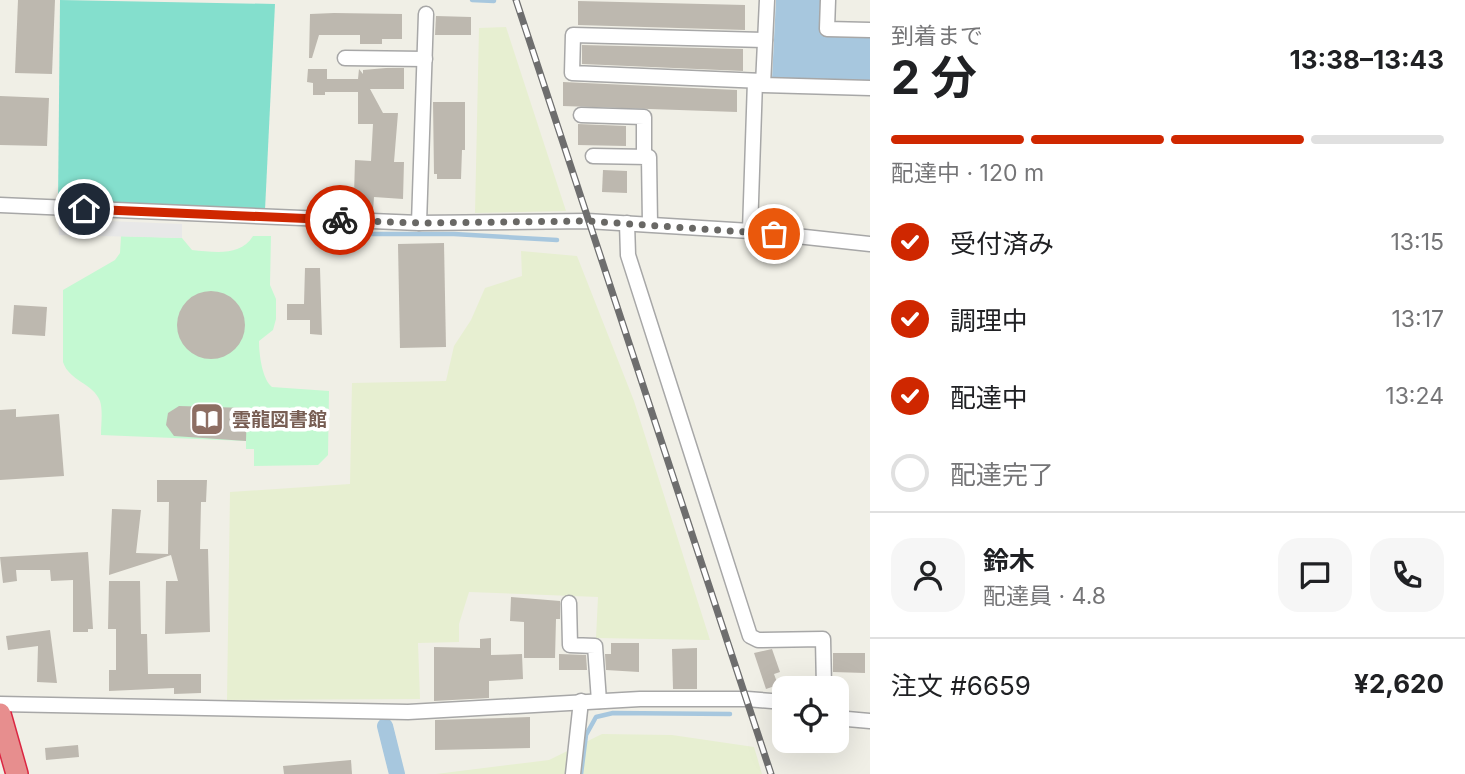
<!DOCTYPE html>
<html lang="ja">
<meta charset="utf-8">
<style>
:root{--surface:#fff;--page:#f6f6f6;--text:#202124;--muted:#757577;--line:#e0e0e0;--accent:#cf2700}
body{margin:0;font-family:Inter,"Noto Sans JP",sans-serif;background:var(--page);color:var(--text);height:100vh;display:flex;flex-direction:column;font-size:26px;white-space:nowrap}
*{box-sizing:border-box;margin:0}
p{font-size:23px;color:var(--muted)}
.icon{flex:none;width:38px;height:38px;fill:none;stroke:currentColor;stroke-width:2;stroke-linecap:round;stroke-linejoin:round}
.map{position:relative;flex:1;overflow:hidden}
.sheet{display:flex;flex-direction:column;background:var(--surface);width:595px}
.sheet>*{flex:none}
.buttons{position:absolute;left:772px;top:676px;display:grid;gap:14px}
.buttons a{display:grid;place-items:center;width:77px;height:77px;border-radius:14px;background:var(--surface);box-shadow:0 7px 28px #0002;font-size:35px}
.pin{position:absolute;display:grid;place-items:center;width:60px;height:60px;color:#fff;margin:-30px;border:4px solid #fff;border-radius:50%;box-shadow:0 2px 7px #0007}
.courier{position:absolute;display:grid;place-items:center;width:70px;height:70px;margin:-35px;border:5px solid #cf2700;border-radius:50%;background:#fff;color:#222;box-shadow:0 2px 9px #0007}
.headline em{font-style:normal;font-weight:700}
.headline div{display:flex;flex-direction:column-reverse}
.headline{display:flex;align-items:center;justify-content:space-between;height:119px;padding:0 21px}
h1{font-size:46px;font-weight:700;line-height:52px}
.bar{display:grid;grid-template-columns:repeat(4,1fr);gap:10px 7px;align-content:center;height:84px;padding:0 21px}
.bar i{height:9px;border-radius:5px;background:var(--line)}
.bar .on{background:var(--accent)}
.bar p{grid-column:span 4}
.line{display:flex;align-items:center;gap:18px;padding:0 21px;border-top:2px solid var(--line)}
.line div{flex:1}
.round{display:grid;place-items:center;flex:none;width:74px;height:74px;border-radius:21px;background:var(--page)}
ol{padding:0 21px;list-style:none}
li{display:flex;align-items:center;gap:21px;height:77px}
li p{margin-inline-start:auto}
li .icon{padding:7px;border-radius:50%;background:var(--accent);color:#fff;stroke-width:4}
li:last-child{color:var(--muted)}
li i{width:38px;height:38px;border:4px solid var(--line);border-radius:50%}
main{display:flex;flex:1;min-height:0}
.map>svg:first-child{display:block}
.farmland{fill:#e7efd1}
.park{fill:#c4f9d2}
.pitch{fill:#84dfcd}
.parking{fill:#e8e8e8}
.water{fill:#a7c7de}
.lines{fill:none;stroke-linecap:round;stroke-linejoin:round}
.stream{stroke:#a7c7de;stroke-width:4.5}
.canal{stroke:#a7c7de;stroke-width:16}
.building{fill:#bdb8af}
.minor-casing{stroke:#a7a7a7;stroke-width:17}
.highway-casing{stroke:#db2642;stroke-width:24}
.minor{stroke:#fff;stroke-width:14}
.highway{stroke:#e78e8e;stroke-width:21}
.rail-casing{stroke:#6e6e6e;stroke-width:7}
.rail{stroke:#fff;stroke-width:4.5;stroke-dasharray:13;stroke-linecap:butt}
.done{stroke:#696865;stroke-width:7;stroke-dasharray:0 12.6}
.route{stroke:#cf2700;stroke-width:9}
.labels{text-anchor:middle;stroke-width:7;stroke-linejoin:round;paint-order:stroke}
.education-label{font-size:19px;font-weight:bold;fill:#785e54;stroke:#fff;text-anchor:start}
</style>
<main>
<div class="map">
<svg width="870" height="774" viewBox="0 0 870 774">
<rect width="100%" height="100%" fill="#f0efe6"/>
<g class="farmland">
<path d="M506,27L566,211L475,213L479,28Z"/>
<path d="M521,251L577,256L634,401L710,640L596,638L598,597L469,592L459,624V642L418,643L420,699L227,700L230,492L350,484L352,383L446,381L454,346L471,320L485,288L522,276Z"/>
<path d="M602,734L672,735L754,747L762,774H436L549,760Z"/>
</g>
<path class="park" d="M121,236L182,238L192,250C214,252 240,257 253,236H271L270,285L276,299V319L273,330L259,341C259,354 262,379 272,387L329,391L328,455L318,465L254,466V449H246V441L101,435C101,424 103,411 100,401C93,383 69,381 63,362V290L115,260L120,253Z"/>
<path class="pitch" d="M60,0L275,4L265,210L58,203Z"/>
<path class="parking" d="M58,219L182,224V238L59,235Z"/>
<path class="water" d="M776,0H823L822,35L870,37V83L772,79Z"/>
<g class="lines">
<g class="stream">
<path d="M472,0L494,1"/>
<path d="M363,234H454L557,240"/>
<path d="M581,774L586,735L596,717L613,713L730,714"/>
</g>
<path class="canal" d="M385,726L397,774"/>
</g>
<g class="building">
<path d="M18,0H55L52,74L15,73Z"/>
<path d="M578,1L745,5V30L578,25Z"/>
<path d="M334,13L402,14V39H382V44H360V35H319L312,58H309L310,14Z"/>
<path d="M436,16L471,17V35H435Z"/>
<path d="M582,45L743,49V71L582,64Z"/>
<path d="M386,68H404V89H370L383,113H398L394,162H404L403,199L374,197L373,211H357V196L354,195L355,160L371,161L373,124H358V92H325V95H313V83L307,82L308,69H327V79H358L359,69L363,74V70Z"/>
<path d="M563,82L737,90V112L563,106Z"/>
<path d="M0,96L49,98L47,146L0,145Z"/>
<path d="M433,102H465V150H462L461,179H437V174H434Z"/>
<path d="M578,124L626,126V146L578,145Z"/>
<path d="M603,170L627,171V193L602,192Z"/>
<path d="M444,243L446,347L400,348L398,244Z"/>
<path d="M305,268H320L322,335L310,334V320H287V304H304Z"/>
<circle cx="211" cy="325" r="34"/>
<path d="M14,305L47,307L45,336L12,334Z"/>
<path d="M179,406L247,408L246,441L174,436L166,425L168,413Z"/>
<path d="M16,409V417L59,414L64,476L0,480V410Z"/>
<path d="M157,480H207L206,502H201L200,549H208L210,632L165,634L166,581H178L171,555L109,575L112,509L141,510L136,553L168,554L169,502H157Z"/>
<path d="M88,552L93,629H88V632H73V580L51,581L50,570H16L17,581L3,583L0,557Z"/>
<path d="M109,581H140L141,634H147L148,674H201V693L174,694V688L109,691V670H116V629H108Z"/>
<path d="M511,597L560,601V619H556L555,658H524V622L510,621Z"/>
<path d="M50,630L57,683L37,682L38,646L8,650L6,636Z"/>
<path d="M491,638V655L522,654L523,679L489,681V698L434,701V647L480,648V639Z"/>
<path d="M611,643H639V672L606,670L605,654H611Z"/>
<path d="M697,648V689H673L672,649Z"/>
<path d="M772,649L780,672L774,674L778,685L766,689L754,653Z"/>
<path d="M833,653H865V673L833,672Z"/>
<path d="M559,654L586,655L587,670H559Z"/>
<path d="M530,717V748L435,750V720Z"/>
<path d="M78,745L79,757L46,760L45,748Z"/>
<path d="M351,760L352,774H284L283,766Z"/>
</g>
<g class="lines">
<g class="minor-casing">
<g id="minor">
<path d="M767,0L763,85L870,88"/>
<path d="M828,0L827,29L870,30"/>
<path d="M345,58L425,59"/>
<path d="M763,81L572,73L573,35L765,40"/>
<path d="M581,115L644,117V157"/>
<path d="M593,156L649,157L650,224"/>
<path d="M0,205L419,223L587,221L750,231L870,244"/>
<path d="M419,223L426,14"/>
<path d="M627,223L628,255L750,636L758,640L823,639L824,688"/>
<path d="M750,231L755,81"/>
<path d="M569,603L570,645L595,646L599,701"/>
<path d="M0,704L408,712L640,699H747L784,702"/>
<path d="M836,718L870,721"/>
<path d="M573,774L581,701"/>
</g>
</g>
<g class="highway-casing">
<path id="highway" d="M0,714L17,774"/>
</g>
<use href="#minor" class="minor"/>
<use href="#highway" class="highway"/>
<g class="rail-casing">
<path id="rail" d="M516,0L771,774"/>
</g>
<use href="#rail" class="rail"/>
</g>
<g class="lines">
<path class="done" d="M340,220L419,223L587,221L774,234"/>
<path class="route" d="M84,209L340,220"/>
</g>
<defs>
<g id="library-square" transform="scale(1.75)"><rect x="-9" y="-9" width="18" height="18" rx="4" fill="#8d6e63" stroke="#fff"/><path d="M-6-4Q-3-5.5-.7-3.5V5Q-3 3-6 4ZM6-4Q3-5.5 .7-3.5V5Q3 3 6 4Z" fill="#fff"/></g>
</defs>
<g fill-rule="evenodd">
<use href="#library-square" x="207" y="419"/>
</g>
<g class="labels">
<g class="education-label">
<text x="232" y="426">雲龍図書館</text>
</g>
</g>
</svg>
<div class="buttons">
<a><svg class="icon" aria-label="locate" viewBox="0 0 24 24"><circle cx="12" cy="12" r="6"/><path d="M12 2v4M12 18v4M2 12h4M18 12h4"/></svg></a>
</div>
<div class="pin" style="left:774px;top:234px;background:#ea580c"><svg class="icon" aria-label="bag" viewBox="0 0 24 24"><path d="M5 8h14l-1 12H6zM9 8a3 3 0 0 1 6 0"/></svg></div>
<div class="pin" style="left:84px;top:209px;background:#1f2937"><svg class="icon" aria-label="home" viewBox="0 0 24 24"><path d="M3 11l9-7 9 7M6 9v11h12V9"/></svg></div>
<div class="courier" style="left:340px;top:220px"><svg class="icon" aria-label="bike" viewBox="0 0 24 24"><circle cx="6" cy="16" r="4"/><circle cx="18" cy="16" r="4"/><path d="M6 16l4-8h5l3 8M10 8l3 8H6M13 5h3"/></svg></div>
</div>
<section class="sheet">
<div class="headline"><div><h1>2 分</h1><p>到着まで</p></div><em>13:38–13:43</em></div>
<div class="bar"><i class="on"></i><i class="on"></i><i class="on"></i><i></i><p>配達中 · 120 m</p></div>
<ol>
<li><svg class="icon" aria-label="check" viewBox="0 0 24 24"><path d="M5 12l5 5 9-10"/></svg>受付済み<p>13:15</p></li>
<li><svg class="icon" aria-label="check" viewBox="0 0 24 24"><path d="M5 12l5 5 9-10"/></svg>調理中<p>13:17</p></li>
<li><svg class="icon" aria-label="check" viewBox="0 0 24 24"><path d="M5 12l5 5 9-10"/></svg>配達中<p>13:24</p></li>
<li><i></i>配達完了</li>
</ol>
<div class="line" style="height:126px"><a class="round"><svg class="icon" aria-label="person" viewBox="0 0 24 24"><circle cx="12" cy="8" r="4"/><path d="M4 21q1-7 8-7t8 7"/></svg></a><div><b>鈴木</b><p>配達員 · 4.8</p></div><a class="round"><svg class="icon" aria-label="chat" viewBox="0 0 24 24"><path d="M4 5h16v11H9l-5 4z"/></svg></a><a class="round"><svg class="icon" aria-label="phone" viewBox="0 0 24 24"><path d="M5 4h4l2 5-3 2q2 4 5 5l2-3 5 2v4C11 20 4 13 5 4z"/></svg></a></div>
<div class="line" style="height:91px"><div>注文 #6659</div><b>¥2,620</b></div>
</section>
</main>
